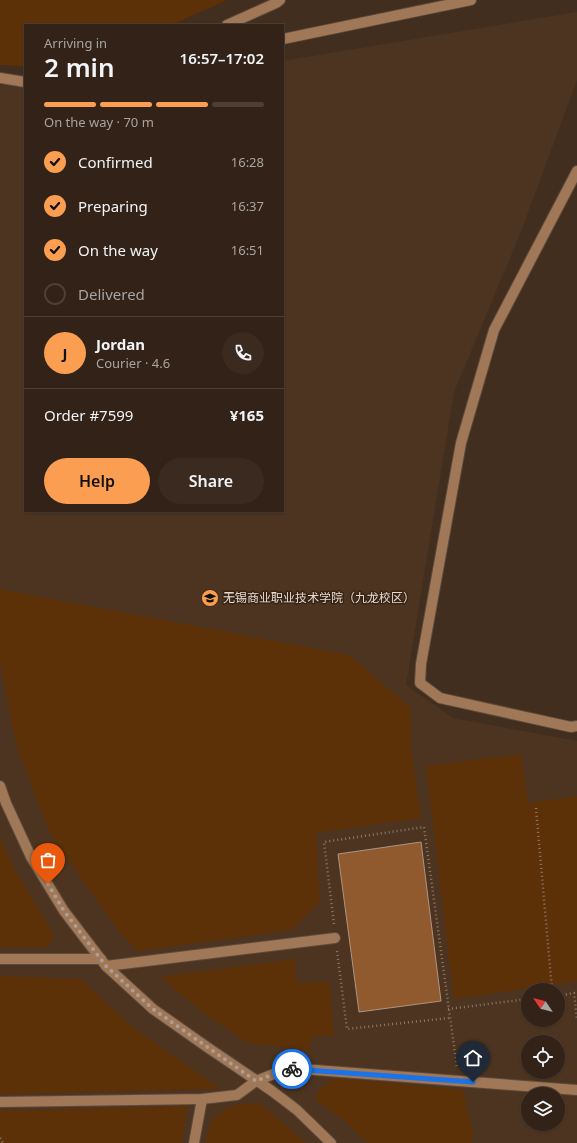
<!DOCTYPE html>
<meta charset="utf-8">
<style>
:root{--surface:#322217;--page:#3a2a20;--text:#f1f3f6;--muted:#a8a4a1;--line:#4d3f36;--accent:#fb9e51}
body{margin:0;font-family:"Noto Sans","Noto Sans SC",sans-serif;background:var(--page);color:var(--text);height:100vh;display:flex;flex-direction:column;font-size:15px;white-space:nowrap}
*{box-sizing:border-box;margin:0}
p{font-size:13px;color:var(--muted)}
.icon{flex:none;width:22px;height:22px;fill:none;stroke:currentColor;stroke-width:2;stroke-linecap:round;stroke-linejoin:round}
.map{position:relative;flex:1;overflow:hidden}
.details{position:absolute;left:24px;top:24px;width:260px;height:488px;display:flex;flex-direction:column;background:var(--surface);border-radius:0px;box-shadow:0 1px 3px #0004,0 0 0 1px var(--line)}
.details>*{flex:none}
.needle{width:26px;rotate:305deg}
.tools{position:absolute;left:521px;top:983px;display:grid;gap:8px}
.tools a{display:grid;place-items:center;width:44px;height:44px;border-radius:50%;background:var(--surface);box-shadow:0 1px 3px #0004,0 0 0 1px var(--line);font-size:20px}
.pin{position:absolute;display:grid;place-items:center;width:34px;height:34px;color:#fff;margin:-41px -17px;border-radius:50% 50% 50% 0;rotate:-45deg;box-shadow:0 0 4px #0007}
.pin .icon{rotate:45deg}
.courier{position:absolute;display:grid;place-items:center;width:40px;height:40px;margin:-20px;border:3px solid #1a73e8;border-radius:50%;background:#fff;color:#222;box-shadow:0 1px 5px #0007}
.headline em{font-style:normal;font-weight:600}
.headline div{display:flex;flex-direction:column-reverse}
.headline{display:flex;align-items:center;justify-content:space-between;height:68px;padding:0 20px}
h1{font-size:26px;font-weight:600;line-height:30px}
.bar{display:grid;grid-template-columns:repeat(4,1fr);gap:6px 4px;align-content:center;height:48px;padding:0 20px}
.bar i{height:5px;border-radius:3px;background:var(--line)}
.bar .active{background:var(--accent)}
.bar p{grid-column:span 4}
.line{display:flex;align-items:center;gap:10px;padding:0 20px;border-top:1px solid var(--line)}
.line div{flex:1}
.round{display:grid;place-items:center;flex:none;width:42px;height:42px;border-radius:21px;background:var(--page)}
ol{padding:0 20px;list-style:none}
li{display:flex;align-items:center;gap:12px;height:44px}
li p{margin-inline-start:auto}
li .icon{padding:4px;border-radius:50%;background:var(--accent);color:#111;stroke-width:4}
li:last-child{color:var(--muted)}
li i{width:22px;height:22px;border:2px solid var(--line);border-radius:50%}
.cta{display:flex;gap:8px;margin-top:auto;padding:8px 20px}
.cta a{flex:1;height:46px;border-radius:24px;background:var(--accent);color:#111;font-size:16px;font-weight:600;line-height:46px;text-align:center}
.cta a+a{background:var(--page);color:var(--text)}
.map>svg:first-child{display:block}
.built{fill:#4d3420;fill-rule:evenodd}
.green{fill:#5d3107}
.building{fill:#905a2e;stroke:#ad9583}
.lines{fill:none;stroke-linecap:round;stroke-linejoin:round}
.minor-casing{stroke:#5c4a3b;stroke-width:12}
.path{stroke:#8a796d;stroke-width:2.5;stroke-dasharray:1 3;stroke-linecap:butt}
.minor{stroke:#a07757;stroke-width:10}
.done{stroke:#ad9e93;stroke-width:4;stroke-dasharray:0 7.2}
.route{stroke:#1a73e8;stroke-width:5}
.labels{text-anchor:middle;stroke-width:3;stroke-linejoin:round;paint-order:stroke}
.poi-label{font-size:12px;fill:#e7dad1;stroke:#372415;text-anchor:start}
</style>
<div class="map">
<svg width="577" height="1143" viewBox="0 0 577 1143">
<rect width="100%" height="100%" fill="#422e1f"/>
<path class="built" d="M577,12V80L520,234L454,392L406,685L453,718L577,741V1143H0V85L25,87V511H283V61ZM528,990H558V1020H528ZM528,1042H558V1072H528ZM528,1094H558V1124H528Z"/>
<g class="green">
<path d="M0,0H227L172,25H25V66L0,65Z"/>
<path d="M0,589L349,655L410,707L412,757L421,818L316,833L320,901L291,930L138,951L122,935L89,890L49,831L16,745L0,661Z"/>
<path d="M521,754L528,803L577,796V981L454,999L426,766Z"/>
<path d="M0,837L14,868L54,935L48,947H0Z"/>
<path d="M295,959L296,983L329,982L334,1036H312L309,1050L248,1043L209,1017L160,977Z"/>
<path d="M0,976L80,979L134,1028L221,1089L0,1094Z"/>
<path d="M335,1078L463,1090L473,1134L472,1143H367L344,1120L316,1101L318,1091Z"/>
<path d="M259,1103L306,1143H206L211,1121L225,1109L239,1104Z"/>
<path d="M187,1106L182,1143H0V1111Z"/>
</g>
<path class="building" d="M421,842L441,1001L359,1012L338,854Z"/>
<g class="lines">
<g class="minor-casing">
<g id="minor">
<path d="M227,25L276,3L280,0"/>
<path d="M283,39L471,0"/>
<path d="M0,78L25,82"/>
<path d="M577,171L494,330L461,443L421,664L420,683L440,698L571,727L577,726"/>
<path d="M0,786L6,803L31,857L64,911L106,966L153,1009L207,1047L272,1091L297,1110L331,1143"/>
<path d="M0,959H101"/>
<path d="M106,966L335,938"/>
<path d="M0,1102L202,1099L237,1095L256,1081L289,1068L577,1090"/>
<path d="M194,1143L202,1099"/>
</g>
</g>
<g class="path">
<path d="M536,808L552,990"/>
<path d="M334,924L324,842L424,827L457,1068"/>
<path d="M337,951L347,1029L449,1018"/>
<path d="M558,996L574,993L577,1020"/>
<path d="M448,1009L528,999"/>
<path d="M0,1138L3,1143"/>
</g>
<use href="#minor" class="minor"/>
</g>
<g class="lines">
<path class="done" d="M48,884L64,911L106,966L153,1009L256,1081L289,1068L292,1069"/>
<path class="route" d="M292,1069L473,1082"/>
</g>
<defs>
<g id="university-disc" transform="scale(0.9)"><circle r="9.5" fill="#fb9e51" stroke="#372415"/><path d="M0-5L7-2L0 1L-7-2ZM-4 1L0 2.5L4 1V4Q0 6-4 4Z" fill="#111"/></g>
</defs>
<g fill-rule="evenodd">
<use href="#university-disc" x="210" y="598"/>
</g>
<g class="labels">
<g class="poi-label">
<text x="223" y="602">无锡商业职业技术学院（九龙校区）</text>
</g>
</g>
</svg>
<div class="tools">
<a><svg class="needle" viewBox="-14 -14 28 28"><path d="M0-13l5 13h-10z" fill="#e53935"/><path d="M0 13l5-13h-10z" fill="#a8a4a1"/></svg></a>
<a><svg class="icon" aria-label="locate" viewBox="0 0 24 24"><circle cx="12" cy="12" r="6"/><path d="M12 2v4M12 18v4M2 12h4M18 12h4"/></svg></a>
<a><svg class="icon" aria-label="layers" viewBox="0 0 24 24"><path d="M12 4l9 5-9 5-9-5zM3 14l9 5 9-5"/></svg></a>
</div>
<div class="pin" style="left:48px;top:884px;background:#ea580c"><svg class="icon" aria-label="bag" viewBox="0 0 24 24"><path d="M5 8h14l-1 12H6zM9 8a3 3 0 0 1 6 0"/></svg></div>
<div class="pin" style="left:473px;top:1082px;background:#1f2937"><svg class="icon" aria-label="home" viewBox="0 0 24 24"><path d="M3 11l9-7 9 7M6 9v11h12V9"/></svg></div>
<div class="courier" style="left:292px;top:1069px"><svg class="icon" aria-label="bike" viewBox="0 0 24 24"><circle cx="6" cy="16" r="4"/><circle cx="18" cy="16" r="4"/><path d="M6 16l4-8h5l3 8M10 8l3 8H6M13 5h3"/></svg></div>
<section class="details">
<div class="headline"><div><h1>2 min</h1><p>Arriving in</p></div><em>16:57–17:02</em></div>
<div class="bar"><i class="active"></i><i class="active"></i><i class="active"></i><i></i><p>On the way · 70 m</p></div>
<ol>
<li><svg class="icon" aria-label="check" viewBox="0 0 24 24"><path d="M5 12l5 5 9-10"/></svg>Confirmed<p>16:28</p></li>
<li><svg class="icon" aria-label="check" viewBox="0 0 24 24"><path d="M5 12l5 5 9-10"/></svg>Preparing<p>16:37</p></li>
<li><svg class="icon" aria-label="check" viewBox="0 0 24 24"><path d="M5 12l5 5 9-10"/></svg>On the way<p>16:51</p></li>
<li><i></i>Delivered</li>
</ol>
<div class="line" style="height:72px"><b class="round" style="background:var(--accent);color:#111">J</b><div><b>Jordan</b><p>Courier · 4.6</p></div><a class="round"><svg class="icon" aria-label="phone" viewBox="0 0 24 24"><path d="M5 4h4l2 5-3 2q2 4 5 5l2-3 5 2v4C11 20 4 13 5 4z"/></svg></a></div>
<div class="line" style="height:52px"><div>Order #7599</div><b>¥165</b></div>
<div class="cta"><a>Help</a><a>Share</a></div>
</section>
</div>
